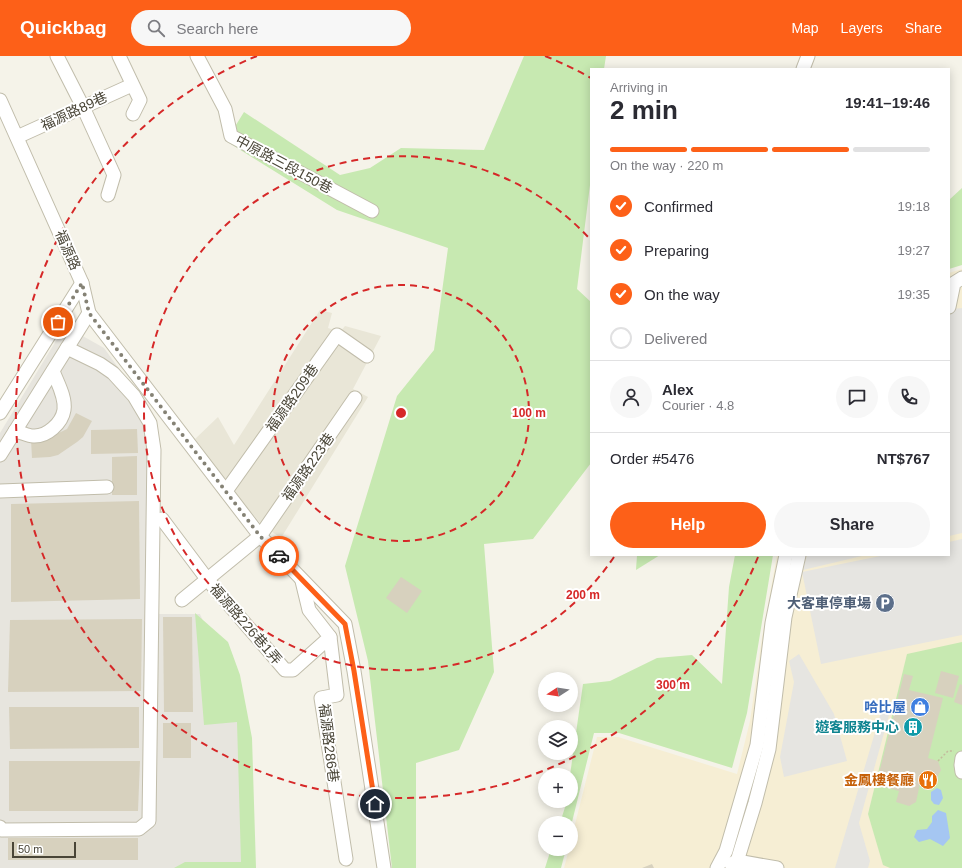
<!DOCTYPE html>
<meta charset="utf-8">
<style>
:root{--surface:#fff;--page:#f7f7f7;--text:#2b2b33;--muted:#7c7c81;--line:#e1e1e2;--accent:#fd6018}
body{margin:0;font-family:Arial,"Noto Sans TC",sans-serif;background:var(--page);color:var(--text);height:100vh;display:flex;flex-direction:column;font-size:15px;white-space:nowrap}
*{box-sizing:border-box;margin:0}
p{font-size:13px;color:var(--muted)}
.icon{flex:none;width:22px;height:22px;fill:none;stroke:currentColor;stroke-width:2;stroke-linecap:round;stroke-linejoin:round}
.map{position:relative;flex:1;overflow:hidden}
.sheet{position:absolute;left:590px;top:12px;width:360px;height:488px;display:flex;flex-direction:column;background:var(--surface);border-radius:0px;box-shadow:0 2px 10px #0003}
.sheet>*{flex:none}
.needle{width:26px;rotate:258deg}
.buttons{position:absolute;left:538px;top:616px;display:grid;gap:8px}
.buttons a{display:grid;place-items:center;width:40px;height:40px;border-radius:50%;background:var(--surface);box-shadow:0 2px 10px #0003;font-size:20px}
.scale{position:absolute;left:12px;bottom:10px;width:64px;box-sizing:border-box;padding-left:4px;border:2px solid #494537;border-top:0;font-size:11px;line-height:14px;white-space:nowrap;color:#494537;-webkit-text-stroke:3px #fff;paint-order:stroke}
.pin{position:absolute;display:grid;place-items:center;width:34px;height:34px;color:#fff;margin:-17px;border:2px solid #fff;border-radius:50%;box-shadow:0 1px 4px #0007}
.courier{position:absolute;display:grid;place-items:center;width:40px;height:40px;margin:-20px;border:3px solid #fd6018;border-radius:50%;background:#fff;color:#222;box-shadow:0 1px 5px #0007}
.headline em{font-style:normal;font-weight:600}
.headline div{display:flex;flex-direction:column-reverse}
.headline{display:flex;align-items:center;justify-content:space-between;height:68px;padding:0 20px}
h1{font-size:26px;font-weight:600;line-height:30px}
.bar{display:grid;grid-template-columns:repeat(4,1fr);gap:6px 4px;align-content:center;height:48px;padding:0 20px}
.bar i{height:5px;border-radius:3px;background:var(--line)}
.bar .selected{background:var(--accent)}
.bar p{grid-column:span 4}
.line{display:flex;align-items:center;gap:10px;padding:0 20px;border-top:1px solid var(--line)}
.line div{flex:1}
.round{display:grid;place-items:center;flex:none;width:42px;height:42px;border-radius:21px;background:var(--page)}
ol{padding:0 20px;list-style:none}
li{display:flex;align-items:center;gap:12px;height:44px}
li p{margin-inline-start:auto}
li .icon{padding:4px;border-radius:50%;background:var(--accent);color:#fff;stroke-width:4}
li:last-child{color:var(--muted)}
li i{width:22px;height:22px;border:2px solid var(--line);border-radius:50%}
.primary-button{display:flex;gap:8px;margin-top:auto;padding:8px 20px}
.primary-button a{flex:1;height:46px;border-radius:24px;background:var(--accent);color:#fff;font-size:16px;font-weight:600;line-height:46px;text-align:center}
.primary-button a+a{background:var(--page);color:var(--text)}
header{display:flex;align-items:center;gap:24px;box-sizing:border-box;height:56px;padding:0 20px;background:var(--accent);color:#fff}
header strong{font-size:19px}
nav{display:flex;gap:22px;margin-inline-start:auto;font-size:14px}
.search{width:280px;height:36px;background:var(--page);display:flex;align-items:center;gap:10px;box-sizing:border-box;padding:0 14px;border-radius:22px;color:var(--muted);font-size:15px}
.map>svg:first-child{display:block}
.residential{fill:#e9e6d7}
.commercial{fill:#f6eed4}
.industrial{fill:#e7e5de}
.green{fill:#c7e9b1}
.parking{fill:#e6e5e1}
.water{fill:#a5c6f2}
.building{fill:#d7d1be}
.lines{fill:none;stroke-linecap:round;stroke-linejoin:round}
.minor-casing{stroke:#c1bdab;stroke-width:15}
.path{stroke:#c3bb9c;stroke-width:1.5;stroke-dasharray:2 2;stroke-linecap:butt}
.minor{stroke:#fff;stroke-width:13}
.done{stroke:#858275;stroke-width:4;stroke-dasharray:0 7.2}
.route{stroke:#fd6018;stroke-width:5}
.ring{fill:none;stroke:#d62828;stroke-width:2;stroke-dasharray:7 5}
.labels{text-anchor:middle;stroke-width:4;stroke-linejoin:round;paint-order:stroke}
.street-label{font-size:14px;fill:#494537;stroke:#fff}
.service-label{font-size:14px;font-weight:bold;fill:#4e5e75;stroke:#fff;text-anchor:end}
.shop-label{font-size:14px;font-weight:bold;fill:#366cbe;stroke:#fff;text-anchor:end}
.culture-label{font-size:14px;font-weight:bold;fill:#0d838f;stroke:#fff;text-anchor:end}
.food-label{font-size:14px;font-weight:bold;fill:#c56008;stroke:#fff;text-anchor:end}
.centre{fill:#d62828;stroke:#fff;stroke-width:2}
.ring-label{font-size:12px;text-anchor:middle;font-weight:bold;fill:#d62828;stroke:#fff;stroke-width:4;stroke-linejoin:round;paint-order:stroke}
</style>
<header>
<strong>Quickbag</strong>
<div class="search"><svg class="icon" aria-label="search" viewBox="0 0 24 24"><circle cx="10" cy="10" r="6"/><path d="M15 15l6 6"/></svg>Search here</div>
<nav><a>Map</a><a>Layers</a><a>Share</a></nav>
</header>
<div class="map">
<svg width="962" height="812" viewBox="0 0 962 812">
<rect width="100%" height="100%" fill="#f5f3e9"/>
<path class="residential" d="M320,254L332,257L328,272L340,276L345,270L381,280L353,333L368,341L281,482L262,469L235,438L195,383L218,361L234,389Z"/>
<path class="commercial" d="M962,213V812H564L569,793H571V784L597,681H618L737,718L750,665L762,582L777,499H949V217Z"/>
<path class="industrial" d="M65,270L104,292L145,349L158,382L156,558H200L243,661L250,812H0V377Z"/>
<g class="green">
<path d="M524,0H606L604,13H591V121L577,233L591,246V407L533,483L484,488L494,616L459,694L416,707V812H392L368,605L345,510L397,340L434,294L448,192L337,154L226,85L244,56L340,119L370,112L401,92L484,94Z"/>
<path d="M962,132V209L949,213V144Z"/>
<path d="M637,499H660L636,514Z"/>
<path d="M735,499H773L747,657L732,712L619,677H594L571,770V767H560L567,745H571L570,719L583,628L610,625L657,602L692,599L722,628L729,531Z"/>
<path d="M195,557L228,586L240,619L252,682L256,812H174L185,806H241L237,666L204,669Z"/>
<path d="M962,586V812H890L883,809L868,758L907,598Z"/>
<path d="M551,793H566L561,812H545Z"/>
</g>
<g class="parking">
<path d="M962,252V477L949,480V262L952,253Z"/>
<path d="M962,483V579L821,608L802,516L885,499H949V486Z"/>
<path d="M807,499H866L803,514Z"/>
<path d="M799,598L834,658L847,705L784,721L780,701L794,626L789,605Z"/>
<path d="M881,656L889,659L859,767L870,805L868,812H835Z"/>
</g>
<g class="water">
<path d="M937,732L941,734L943,742L939,749L934,748L931,744V736Z"/>
<path d="M938,754L946,757L950,782L943,790L930,783L919,786L914,781L917,774L927,773L932,766V760Z"/>
</g>
<g class="building">
<path d="M76,357L92,365L83,381L77,386L58,399L50,401L32,402L31,384L48,382L67,373Z"/>
<path d="M137,373L138,397L91,398V374Z"/>
<path d="M137,400V439H112V401Z"/>
<path d="M139,445L140,543L11,546V448Z"/>
<path d="M401,521L422,535L407,557L386,542Z"/>
<path d="M163,561H192L193,656H164Z"/>
<path d="M142,563L141,635L8,636L10,564Z"/>
<path d="M941,615L959,620L953,642L935,637Z"/>
<path d="M904,618L913,620L909,634L943,642L928,702L938,705L941,714L937,722L929,725L921,723L916,746L909,750L896,746L899,735L876,729Z"/>
<path d="M960,628L962,629V649L954,646Z"/>
<path d="M9,651H139V692L10,693Z"/>
<rect x="163" y="667" width="28" height="35"/>
<path d="M9,705H140L138,755H9Z"/>
<rect x="8" y="782" width="130" height="22"/>
<path d="M652,808L654,812H642Z"/>
</g>
<g class="lines">
<g class="minor-casing">
<g id="minor">
<path d="M57,0L83,51L114,119L108,139"/>
<path d="M119,0L140,44L133,58"/>
<path d="M197,0L225,53L231,80L372,155"/>
<path d="M803,13L808,0"/>
<path d="M0,44L82,227L89,257L260,480L345,568L354,615L384,812"/>
<path d="M17,81L132,29"/>
<path d="M949,251L954,227L962,222"/>
<path d="M0,357L82,227"/>
<path d="M15,375C21,376 28,380 33,380C47,381 62,367 64,354C66,341 57,326 53,315"/>
<path d="M0,399L89,257"/>
<path d="M0,435L107,431"/>
<path d="M226,435L337,279L367,300"/>
<path d="M162,463L207,523L285,614H293L330,581L309,554L302,525"/>
<path d="M182,544L260,480L355,342"/>
<path d="M330,581L337,639L321,642L346,803"/>
<path d="M962,702L961,709L962,716"/>
<path d="M0,771L2,774L139,773L149,765L154,394L150,367L134,340L113,317L100,308L67,292"/>
<path d="M731,808L737,805L777,812"/>
<path d="M717,812L726,795L757,689L772,567L786,499"/>
<path d="M735,812L755,747L769,693L785,561L799,499"/>
</g>
</g>
<path class="path" d="M938,705L948,695H954"/>
<use href="#minor" class="minor"/>
</g>
<g class="lines">
<path class="done" d="M58,266L82,227L89,257L260,480L279,500"/>
<path class="route" d="M279,500L345,568L354,615L375,748"/>
</g>
<g class="ring">
<circle cx="401" cy="357" r="128"/>
<path d="M614 501A257 257 0 1 1 590 183"/>
<path d="M758 501A385 385 0 1 1 257 0M545 0A385 385 0 0 1 591 22"/>
</g>
<defs>
<g id="parking-disc" transform="scale(1)"><circle r="9.5" fill="#5c6f8a" stroke="#fff"/><path d="M-3.5-5.5H1a3.5 3.5 0 0 1 0 7H-1V5.5H-3.5ZM-1-3.4V-.6H.8a1.4 1.4 0 0 0 0-2.8Z" fill="#fff"/></g>
<g id="shop-disc" transform="scale(1)"><circle r="9.5" fill="#3f7fe0" stroke="#fff"/><path d="M-5-2.5h2.3a2.7 3.5 0 0 1 5.4 0H5L5.5 6h-11ZM-1.5-2.5h3a1.5 2.3 0 0 0-3 0Z" fill="#fff"/></g>
<g id="building-disc" transform="scale(1)"><circle r="9.5" fill="#0f9aa8" stroke="#fff"/><path d="M-4-6H4V6H1V3H-1V6H-4ZM-2.5-4.3h1.7v1.8h-1.7ZM.8-4.3h1.7v1.8H.8ZM-2.5-1h1.7V.8h-1.7ZM.8-1h1.7V.8H.8Z" fill="#fff"/></g>
<g id="restaurant-disc" transform="scale(1)"><circle r="9.5" fill="#e8710a" stroke="#fff"/><path d="M-5-6h1v4h1v-4h1v4h1v-4h1v5L-1.5 .5V6h-2V.5L-5-1ZM5-6V6H3V1.5H1.5Q1.5-4 5-6Z" fill="#fff"/></g>
</defs>
<g fill-rule="evenodd">
<use href="#parking-disc" x="885" y="547"/>
<use href="#shop-disc" x="920" y="651"/>
<use href="#building-disc" x="913" y="671"/>
<use href="#restaurant-disc" x="928" y="724"/>
</g>
<g class="labels">
<g class="street-label">
<text transform="translate(74 55) rotate(-25)" y="5">福源路89巷</text>
<text transform="translate(284 108) rotate(28)" y="5">中原路三段150巷</text>
<text transform="translate(68 194) rotate(66)" y="5">福源路</text>
<text transform="translate(292 342) rotate(-55)" y="5">福源路209巷</text>
<text transform="translate(308 411) rotate(-55)" y="5">福源路223巷</text>
<text transform="translate(246 568) rotate(49)" y="5">福源路226巷1弄</text>
<text transform="translate(329 687) rotate(83)" y="5">福源路286巷</text>
</g>
<g class="service-label">
<text x="871" y="552">大客車停車場</text>
</g>
<g class="shop-label">
<text x="906" y="656">哈比屋</text>
</g>
<g class="culture-label">
<text x="899" y="676">遊客服務中心</text>
</g>
<g class="food-label">
<text x="914" y="729">金鳳樓餐廳</text>
</g>
</g>
<circle cx="401" cy="357" r="6" class="centre"/>
<g class="ring-label">
<text x="529" y="361">100 m</text>
<text x="583" y="543">200 m</text>
<text x="673" y="633">300 m</text>
</g>
</svg>
<div class="buttons">
<a><svg class="needle" viewBox="-14 -14 28 28"><path d="M0-13l5 13h-10z" fill="#e53935"/><path d="M0 13l5-13h-10z" fill="#7c7c81"/></svg></a>
<a><svg class="icon" aria-label="layers" viewBox="0 0 24 24"><path d="M12 4l9 5-9 5-9-5zM3 14l9 5 9-5"/></svg></a>
<a>+</a>
<a>−</a>
</div>
<div class="scale">50 m</div>
<div class="pin" style="left:58px;top:266px;background:#ea580c"><svg class="icon" aria-label="bag" viewBox="0 0 24 24"><path d="M5 8h14l-1 12H6zM9 8a3 3 0 0 1 6 0"/></svg></div>
<div class="pin" style="left:375px;top:748px;background:#1f2937"><svg class="icon" aria-label="home" viewBox="0 0 24 24"><path d="M3 11l9-7 9 7M6 9v11h12V9"/></svg></div>
<div class="courier" style="left:279px;top:500px"><svg class="icon" aria-label="car" viewBox="0 0 24 24"><path d="M5 17H2v-5l4-1 3-4h7l3 4 3 1v5h-3M9 17h6M6 11h13"/><circle cx="7" cy="17" r="2"/><circle cx="17" cy="17" r="2"/></svg></div>
<section class="sheet">
<div class="headline"><div><h1>2 min</h1><p>Arriving in</p></div><em>19:41–19:46</em></div>
<div class="bar"><i class="selected"></i><i class="selected"></i><i class="selected"></i><i></i><p>On the way · 220 m</p></div>
<ol>
<li><svg class="icon" aria-label="check" viewBox="0 0 24 24"><path d="M5 12l5 5 9-10"/></svg>Confirmed<p>19:18</p></li>
<li><svg class="icon" aria-label="check" viewBox="0 0 24 24"><path d="M5 12l5 5 9-10"/></svg>Preparing<p>19:27</p></li>
<li><svg class="icon" aria-label="check" viewBox="0 0 24 24"><path d="M5 12l5 5 9-10"/></svg>On the way<p>19:35</p></li>
<li><i></i>Delivered</li>
</ol>
<div class="line" style="height:72px"><a class="round"><svg class="icon" aria-label="person" viewBox="0 0 24 24"><circle cx="12" cy="8" r="4"/><path d="M4 21q1-7 8-7t8 7"/></svg></a><div><b>Alex</b><p>Courier · 4.8</p></div><a class="round"><svg class="icon" aria-label="chat" viewBox="0 0 24 24"><path d="M4 5h16v11H9l-5 4z"/></svg></a><a class="round"><svg class="icon" aria-label="phone" viewBox="0 0 24 24"><path d="M5 4h4l2 5-3 2q2 4 5 5l2-3 5 2v4C11 20 4 13 5 4z"/></svg></a></div>
<div class="line" style="height:52px"><div>Order #5476</div><b>NT$767</b></div>
<div class="primary-button"><a>Help</a><a>Share</a></div>
</section>
</div>
